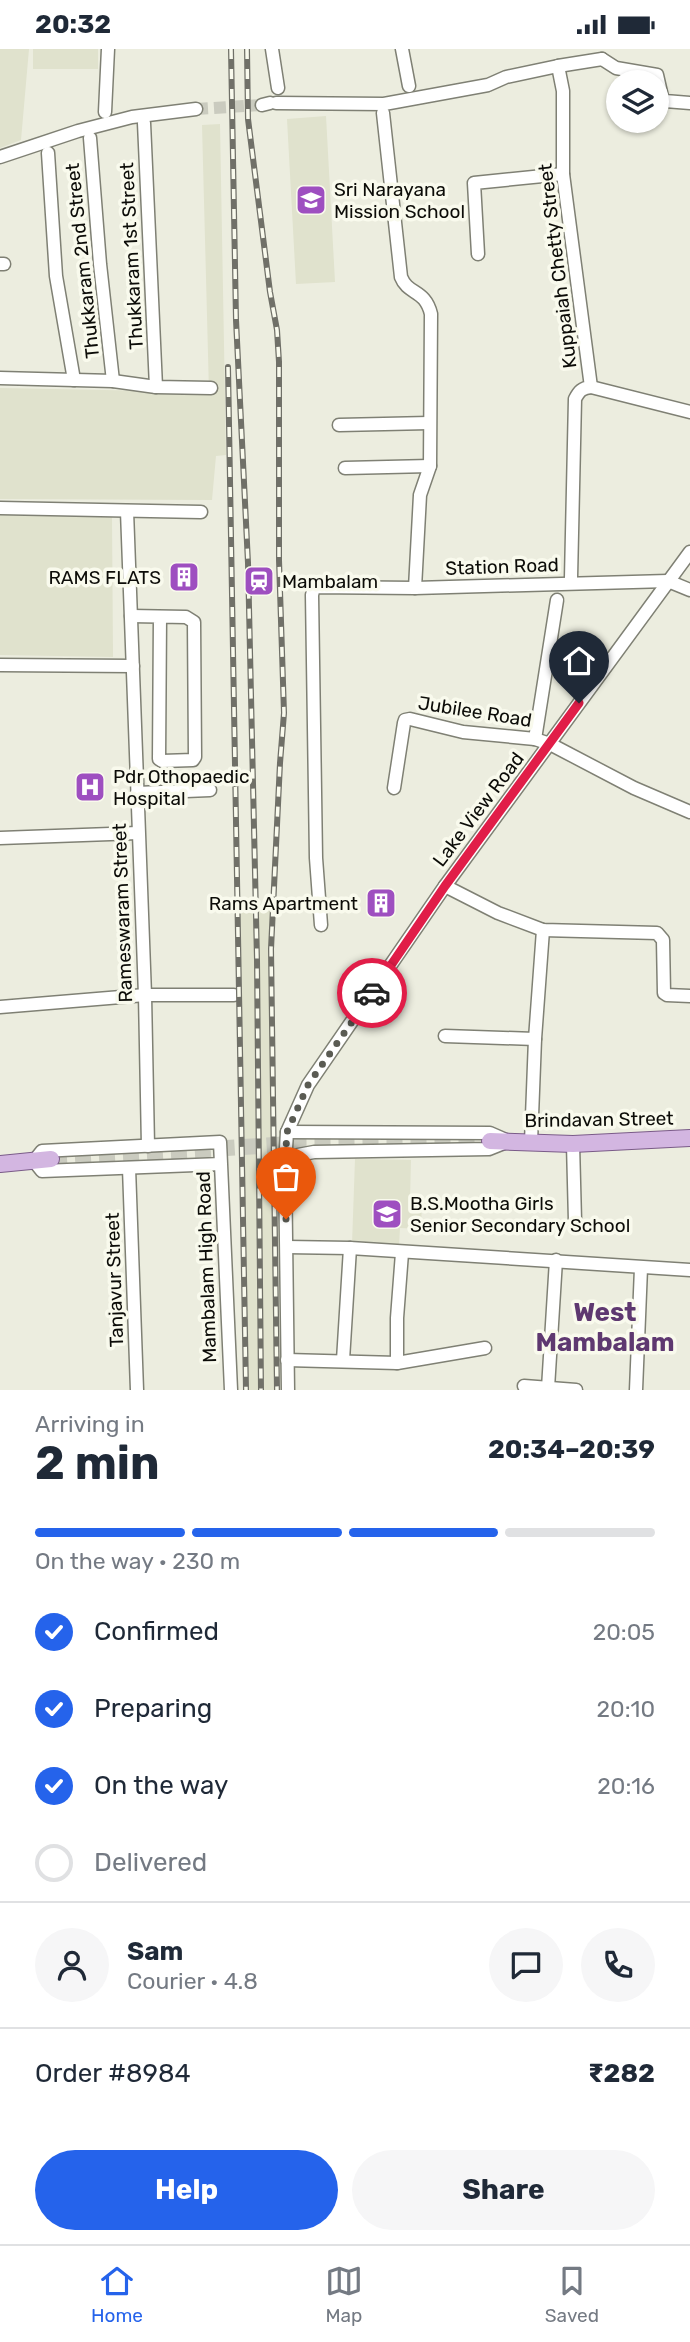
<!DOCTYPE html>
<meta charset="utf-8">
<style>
:root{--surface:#fff;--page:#f6f6f7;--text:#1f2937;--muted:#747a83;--line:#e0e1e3;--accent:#2563eb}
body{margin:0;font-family:Rubik,sans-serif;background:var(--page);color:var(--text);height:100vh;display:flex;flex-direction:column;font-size:26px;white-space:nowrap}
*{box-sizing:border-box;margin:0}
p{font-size:23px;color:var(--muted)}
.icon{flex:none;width:38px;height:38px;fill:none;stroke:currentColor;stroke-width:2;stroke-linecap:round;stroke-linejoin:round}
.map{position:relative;height:1341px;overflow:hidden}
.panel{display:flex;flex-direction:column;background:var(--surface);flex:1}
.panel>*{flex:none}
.controls{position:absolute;left:606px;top:21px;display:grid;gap:14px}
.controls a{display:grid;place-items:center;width:63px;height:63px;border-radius:50%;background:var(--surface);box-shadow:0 2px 5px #0004;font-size:35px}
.pin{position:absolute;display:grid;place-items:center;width:60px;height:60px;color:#fff;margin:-72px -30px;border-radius:50% 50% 50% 0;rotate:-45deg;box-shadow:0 0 7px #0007}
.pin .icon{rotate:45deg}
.courier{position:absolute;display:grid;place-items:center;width:70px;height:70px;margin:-35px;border:5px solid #e11d48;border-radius:50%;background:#fff;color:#222;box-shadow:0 2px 9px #0007}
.head em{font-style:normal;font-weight:700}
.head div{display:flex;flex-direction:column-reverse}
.head{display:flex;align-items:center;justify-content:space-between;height:119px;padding:0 35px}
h1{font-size:46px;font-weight:700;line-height:52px}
.bar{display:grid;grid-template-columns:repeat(4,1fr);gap:10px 7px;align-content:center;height:84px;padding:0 35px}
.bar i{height:9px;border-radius:5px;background:var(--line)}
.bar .current{background:var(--accent)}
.bar p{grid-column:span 4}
.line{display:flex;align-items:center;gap:18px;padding:0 35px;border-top:2px solid var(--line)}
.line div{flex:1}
.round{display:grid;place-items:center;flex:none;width:74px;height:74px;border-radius:37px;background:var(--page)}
ol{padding:0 35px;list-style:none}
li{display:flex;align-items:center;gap:21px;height:77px}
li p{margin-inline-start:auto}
li .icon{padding:7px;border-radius:50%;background:var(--accent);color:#fff;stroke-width:4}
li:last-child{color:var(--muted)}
li i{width:38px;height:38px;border:4px solid var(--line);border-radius:50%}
.primary-button{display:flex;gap:14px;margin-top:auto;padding:14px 35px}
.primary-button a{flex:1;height:80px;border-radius:42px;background:var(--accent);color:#fff;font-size:28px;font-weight:700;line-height:80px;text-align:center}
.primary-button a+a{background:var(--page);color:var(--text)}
.status{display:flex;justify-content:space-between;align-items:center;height:49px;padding:0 35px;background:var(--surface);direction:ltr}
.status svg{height:19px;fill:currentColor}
.dock{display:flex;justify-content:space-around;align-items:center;height:98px;border-top:2px solid var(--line);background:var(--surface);font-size:19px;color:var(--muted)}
.dock a{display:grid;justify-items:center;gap:4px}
.dock .current{color:var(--accent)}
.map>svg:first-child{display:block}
.built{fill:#e0e2cd}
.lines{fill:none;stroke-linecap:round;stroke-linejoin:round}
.minor-tunnel{stroke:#cacbbf;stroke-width:12;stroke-dasharray:12 6;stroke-linecap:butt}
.major-tunnel{stroke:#cacbbf;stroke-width:16;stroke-dasharray:16 8;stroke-linecap:butt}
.minor-casing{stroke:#7f8074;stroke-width:15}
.major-casing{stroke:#7a5b88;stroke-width:18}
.minor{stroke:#fff;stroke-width:12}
.major{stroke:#d3b6e1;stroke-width:16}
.rail-casing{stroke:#707068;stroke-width:6}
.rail{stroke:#f9faed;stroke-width:3.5;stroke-dasharray:10;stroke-linecap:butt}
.done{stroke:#5a5b53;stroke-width:7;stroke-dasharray:0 12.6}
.route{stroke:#e11d48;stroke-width:9}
.labels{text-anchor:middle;stroke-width:7;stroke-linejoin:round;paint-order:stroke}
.poi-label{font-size:19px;fill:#0c0c08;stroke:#f9faed;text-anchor:start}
.street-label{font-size:19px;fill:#0c0c08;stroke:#f9faed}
.district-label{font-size:26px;font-weight:bold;fill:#5e3870;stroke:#f9faed}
</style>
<div class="status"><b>20:32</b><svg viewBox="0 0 49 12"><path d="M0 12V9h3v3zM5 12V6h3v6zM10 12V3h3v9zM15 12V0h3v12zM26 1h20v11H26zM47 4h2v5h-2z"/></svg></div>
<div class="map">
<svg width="690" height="1341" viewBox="0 0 690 1341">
<rect width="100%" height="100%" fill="#eceddf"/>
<g class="built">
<path d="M0,0H29L21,91L0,99Z"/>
<rect x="33" y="0" width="65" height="20"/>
<path d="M326,67L335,233L296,235L287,70Z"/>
<path d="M220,75L226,406L216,407L212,451L0,450V339L209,343L202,76Z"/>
<path d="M0,464L112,467L113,608L0,606Z"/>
<path d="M237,857L270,859L278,1341H244V1112Z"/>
<path d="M355,1110L411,1111L410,1151H422L421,1180L400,1179L399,1197L352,1195Z"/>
</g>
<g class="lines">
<path class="minor-tunnel" d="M196,60L262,56"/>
<path class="major-tunnel" d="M51,1110L292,1095L490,1092"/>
<g class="minor-casing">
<g id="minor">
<path d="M272,0L278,39"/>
<path d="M402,0L409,37"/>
<path d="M602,10L616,19L657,26L662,48L665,52L690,54"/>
<path d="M558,17L563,42V125L591,338C582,339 579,342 575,350L571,529"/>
<path d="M276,54L384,55L488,36L506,28L558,17L602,10"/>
<path d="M262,56L270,54"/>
<path d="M105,63L108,0"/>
<path d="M383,64L401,228C408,246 425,240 431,265L430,417L420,446L415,539"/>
<path d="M144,74L156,338"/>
<path d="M90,89L100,215L113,332"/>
<path d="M48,104L56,227L74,331"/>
<path d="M0,108L78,82L132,68L196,60"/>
<path d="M478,205L474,134L563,125"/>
<path d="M0,215H4"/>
<path d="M0,329L113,332L156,338L211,339"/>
<path d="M591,338L690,363"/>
<path d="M339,376L429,374"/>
<path d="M345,419L430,417"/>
<path d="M0,459L201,463"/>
<path d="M127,462L145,946L148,1097"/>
<path d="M131,567L186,568L194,573L195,708L193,711L162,712L159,710L160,568"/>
<path d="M0,616L133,617"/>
<path d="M535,690L557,551"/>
<path d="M394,739L404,674L405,671L410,670L463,683L535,690L550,695L634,739L690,763"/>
<path d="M137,744L210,741"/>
<path d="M0,789L138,784"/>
<path d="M445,837L498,864L543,881L657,884L663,891L664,944L667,946L690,947"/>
<path d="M321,876L316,809L312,546L314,538L415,539L668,532L690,541"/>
<path d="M0,958L145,946H234"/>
<path d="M445,987L535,990"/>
<path d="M287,1083L490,1084L506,1091"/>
<path d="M531,1093L535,990L543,881"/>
<path d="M573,1095L575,1172"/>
<path d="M221,1115L42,1122L34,1112L42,1102L220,1093L221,1115L231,1341"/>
<path d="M285,1115L298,1106L314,1103L489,1100L504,1094"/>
<path d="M129,1119L137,1341"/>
<path d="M287,1198L350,1199L690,1221"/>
<path d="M287,1311L397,1314L485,1299"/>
<path d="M343,1311L350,1199"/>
<path d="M397,1314V1269L402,1204"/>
<path d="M524,1337L576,1341"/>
<path d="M548,1339L556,1211"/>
<path d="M288,1341L285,1115L287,1083L308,1036L445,837L690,503"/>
<path d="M636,1341L641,1219"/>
</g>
</g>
<g class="major-casing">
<g id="major">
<path d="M490,1092L573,1095L690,1089"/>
<path d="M0,1115L51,1110"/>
</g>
</g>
<use href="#minor" class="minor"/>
<use href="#major" class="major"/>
<g class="rail-casing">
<g id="rail">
<path d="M231,0L236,271L248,514L257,911L261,1341"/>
<path d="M247,0L248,70L270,243L277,281L279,313V511L284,664L280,714L271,900L277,1341"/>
<path d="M228,318L246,1341"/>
</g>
</g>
<use href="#rail" class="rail"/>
</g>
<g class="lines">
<path class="done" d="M286,1170L285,1115L287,1083L308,1036L372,944"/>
<path class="route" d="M372,944L445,837L579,654"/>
</g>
<defs>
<g id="school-square" transform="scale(1.575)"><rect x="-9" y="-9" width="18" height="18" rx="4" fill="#9e4fc0" stroke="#f9faed"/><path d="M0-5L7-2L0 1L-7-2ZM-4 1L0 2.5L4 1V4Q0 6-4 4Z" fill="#fff"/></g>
<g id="building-square" transform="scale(1.575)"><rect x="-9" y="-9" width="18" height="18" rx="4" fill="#9e4fc0" stroke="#f9faed"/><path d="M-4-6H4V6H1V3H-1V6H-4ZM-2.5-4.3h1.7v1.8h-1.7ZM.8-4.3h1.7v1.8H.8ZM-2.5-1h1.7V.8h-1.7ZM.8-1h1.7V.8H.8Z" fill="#fff"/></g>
<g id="station-square" transform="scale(1.575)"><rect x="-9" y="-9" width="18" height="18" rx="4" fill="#9e4fc0" stroke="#f9faed"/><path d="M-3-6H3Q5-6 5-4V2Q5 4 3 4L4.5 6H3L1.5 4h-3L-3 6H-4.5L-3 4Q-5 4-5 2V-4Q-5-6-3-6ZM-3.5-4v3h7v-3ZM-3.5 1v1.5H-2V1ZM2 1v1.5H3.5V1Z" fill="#fff"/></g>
<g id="hospital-square" transform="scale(1.575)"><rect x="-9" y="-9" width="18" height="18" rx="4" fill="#9e4fc0" stroke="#f9faed"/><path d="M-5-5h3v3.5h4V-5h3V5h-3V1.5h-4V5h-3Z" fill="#fff"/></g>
</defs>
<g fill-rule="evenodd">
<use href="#school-square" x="311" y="151"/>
<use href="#building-square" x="184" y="528"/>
<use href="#station-square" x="259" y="532"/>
<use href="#hospital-square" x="90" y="738"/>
<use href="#building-square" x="381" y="854"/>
<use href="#school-square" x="387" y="1165"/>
</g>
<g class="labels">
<g class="poi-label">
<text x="334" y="147">Sri Narayana<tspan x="334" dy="22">Mission School</tspan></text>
<text x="161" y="535" text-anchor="end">RAMS FLATS</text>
<text x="282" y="539">Mambalam</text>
<text x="113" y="734">Pdr Othopaedic<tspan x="113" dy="22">Hospital</tspan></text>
<text x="358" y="861" text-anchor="end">Rams Apartment</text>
<text x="410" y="1161">B.S.Mootha Girls<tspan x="410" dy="22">Senior Secondary School</tspan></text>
</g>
<g class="street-label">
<text transform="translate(131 207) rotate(-93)" y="7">Thukkaram 1st Street</text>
<text transform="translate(82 212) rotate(-96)" y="7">Thukkaram 2nd Street</text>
<text transform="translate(557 217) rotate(-97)" y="7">Kuppaiah Chetty Street</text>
<text transform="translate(502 517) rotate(-2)" y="7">Station Road</text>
<text transform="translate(475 662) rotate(9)" y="7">Jubilee Road</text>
<text transform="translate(478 760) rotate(-53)" y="7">Lake View Road</text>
<text transform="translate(122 864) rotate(-92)" y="7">Rameswaram Street</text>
<text transform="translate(599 1070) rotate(-1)" y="7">Brindavan Street</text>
<text transform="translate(206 1218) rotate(-92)" y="7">Mambalam High Road</text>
<text transform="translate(114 1231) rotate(-92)" y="7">Tanjavur Street</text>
</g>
<g class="district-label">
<text x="605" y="1272">West<tspan x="605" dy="30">Mambalam</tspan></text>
</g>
</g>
</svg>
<div class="controls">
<a><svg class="icon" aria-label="layers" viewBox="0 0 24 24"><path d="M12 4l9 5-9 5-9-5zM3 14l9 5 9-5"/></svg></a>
</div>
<div class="pin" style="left:286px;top:1170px;background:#ea580c"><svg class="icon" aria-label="bag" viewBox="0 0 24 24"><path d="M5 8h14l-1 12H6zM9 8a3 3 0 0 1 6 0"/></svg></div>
<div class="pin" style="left:579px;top:654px;background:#1f2937"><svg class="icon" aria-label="home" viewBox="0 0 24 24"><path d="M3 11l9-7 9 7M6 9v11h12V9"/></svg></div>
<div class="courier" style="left:372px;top:944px"><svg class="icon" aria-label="car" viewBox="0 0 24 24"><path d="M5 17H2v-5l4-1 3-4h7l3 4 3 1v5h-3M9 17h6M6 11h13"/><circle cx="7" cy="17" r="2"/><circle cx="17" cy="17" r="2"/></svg></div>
</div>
<section class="panel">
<div class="head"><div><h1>2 min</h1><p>Arriving in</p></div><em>20:34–20:39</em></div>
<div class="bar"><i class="current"></i><i class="current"></i><i class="current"></i><i></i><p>On the way · 230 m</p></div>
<ol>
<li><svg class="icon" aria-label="check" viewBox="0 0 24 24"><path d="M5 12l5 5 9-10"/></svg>Confirmed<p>20:05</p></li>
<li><svg class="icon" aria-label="check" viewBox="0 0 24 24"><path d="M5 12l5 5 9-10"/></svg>Preparing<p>20:10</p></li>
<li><svg class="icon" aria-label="check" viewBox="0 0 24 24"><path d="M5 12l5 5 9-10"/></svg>On the way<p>20:16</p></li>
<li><i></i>Delivered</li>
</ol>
<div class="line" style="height:126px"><a class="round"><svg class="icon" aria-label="person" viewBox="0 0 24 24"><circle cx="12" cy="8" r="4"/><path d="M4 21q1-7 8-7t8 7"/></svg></a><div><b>Sam</b><p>Courier · 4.8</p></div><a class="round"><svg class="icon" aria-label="chat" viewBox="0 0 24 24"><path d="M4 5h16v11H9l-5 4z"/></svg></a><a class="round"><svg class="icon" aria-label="phone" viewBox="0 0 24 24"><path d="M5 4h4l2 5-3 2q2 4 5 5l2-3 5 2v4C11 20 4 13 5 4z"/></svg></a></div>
<div class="line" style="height:91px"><div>Order #8984</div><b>₹282</b></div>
<div class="primary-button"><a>Help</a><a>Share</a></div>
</section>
<nav class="dock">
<a class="current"><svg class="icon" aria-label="home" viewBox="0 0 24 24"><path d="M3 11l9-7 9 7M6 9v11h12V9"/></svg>Home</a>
<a><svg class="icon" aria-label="map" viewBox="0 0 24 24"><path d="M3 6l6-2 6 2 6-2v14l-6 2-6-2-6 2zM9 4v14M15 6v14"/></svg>Map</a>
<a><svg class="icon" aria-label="saved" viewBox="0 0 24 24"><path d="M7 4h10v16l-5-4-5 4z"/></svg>Saved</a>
</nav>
